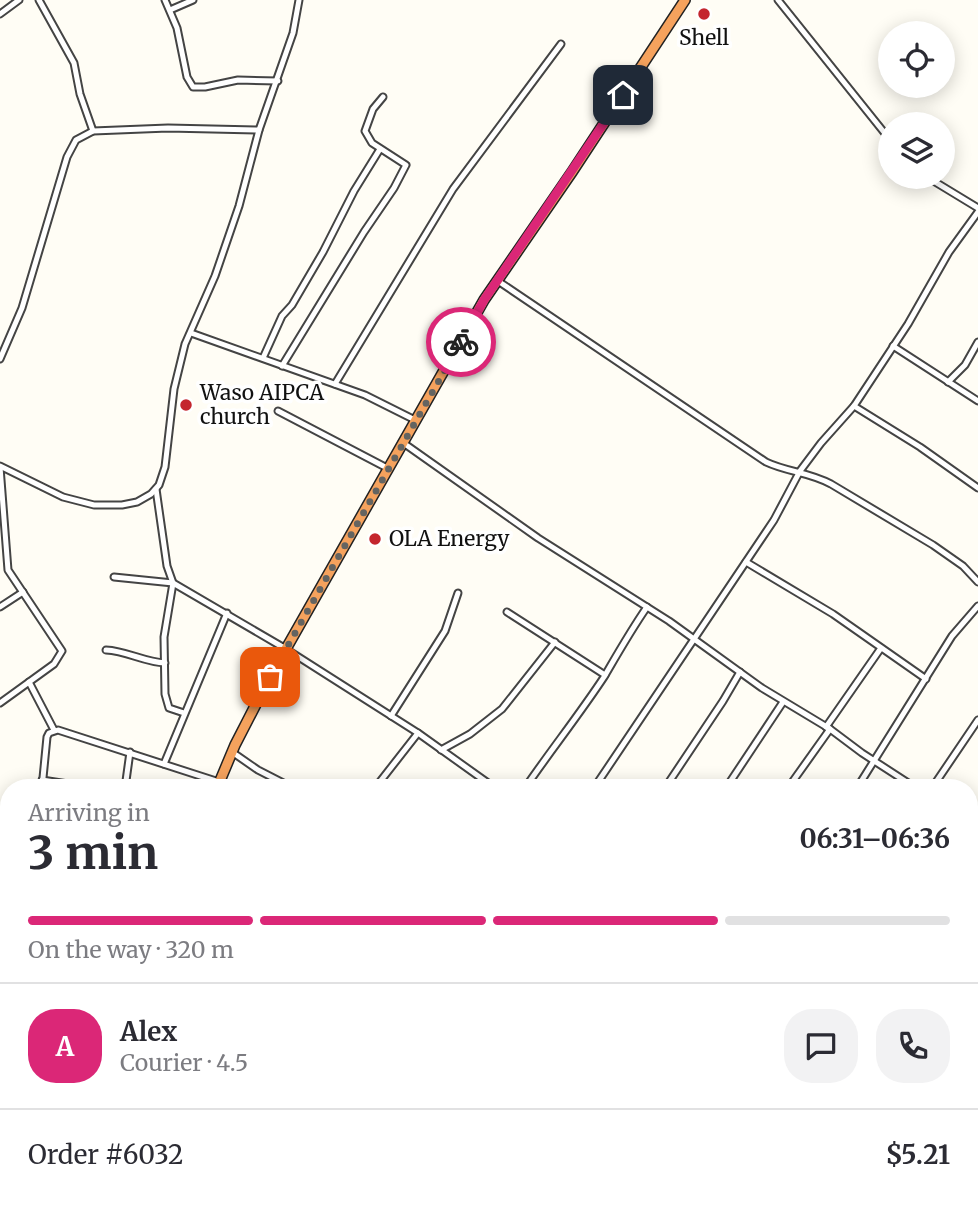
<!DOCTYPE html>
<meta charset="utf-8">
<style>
:root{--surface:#fff;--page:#f2f2f3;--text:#2b2b33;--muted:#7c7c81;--line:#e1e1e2;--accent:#db2777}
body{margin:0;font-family:Merriweather,serif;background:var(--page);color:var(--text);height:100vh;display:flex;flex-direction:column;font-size:26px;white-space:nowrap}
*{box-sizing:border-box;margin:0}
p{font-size:23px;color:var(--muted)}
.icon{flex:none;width:38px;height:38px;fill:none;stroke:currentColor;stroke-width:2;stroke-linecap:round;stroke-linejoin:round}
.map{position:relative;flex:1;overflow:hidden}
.drawer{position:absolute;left:0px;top:779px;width:978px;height:436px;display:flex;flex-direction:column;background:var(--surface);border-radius:28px 28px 0 0;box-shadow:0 4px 18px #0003}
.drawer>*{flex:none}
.buttons{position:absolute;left:878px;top:21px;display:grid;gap:14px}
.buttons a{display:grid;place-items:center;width:77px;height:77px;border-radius:50%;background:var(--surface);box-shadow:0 4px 18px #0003;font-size:35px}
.pin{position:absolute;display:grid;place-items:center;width:60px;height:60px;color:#fff;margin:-30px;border-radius:14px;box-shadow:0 4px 10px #0006}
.courier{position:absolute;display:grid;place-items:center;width:70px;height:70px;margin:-35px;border:5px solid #db2777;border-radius:50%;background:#fff;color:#222;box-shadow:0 2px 9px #0007}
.headline em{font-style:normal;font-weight:700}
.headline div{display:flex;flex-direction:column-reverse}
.headline{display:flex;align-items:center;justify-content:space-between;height:119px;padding:0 28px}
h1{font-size:46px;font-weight:700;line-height:52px}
.bar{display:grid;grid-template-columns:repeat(4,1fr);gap:10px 7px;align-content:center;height:84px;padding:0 28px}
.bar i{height:9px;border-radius:5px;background:var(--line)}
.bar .selected{background:var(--accent)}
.bar p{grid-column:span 4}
.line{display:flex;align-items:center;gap:18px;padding:0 28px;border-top:2px solid var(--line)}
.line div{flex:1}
.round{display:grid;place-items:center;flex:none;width:74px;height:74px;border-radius:28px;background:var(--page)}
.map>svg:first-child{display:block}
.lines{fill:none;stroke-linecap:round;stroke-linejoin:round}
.street-casing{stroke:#444;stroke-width:9}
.highway-casing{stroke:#222;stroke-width:12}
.street{stroke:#fff;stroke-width:5}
.highway{stroke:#f5a25d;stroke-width:9}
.done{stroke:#646461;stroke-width:7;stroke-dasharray:0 12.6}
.route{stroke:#db2777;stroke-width:9}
.poi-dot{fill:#c4262e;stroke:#fff;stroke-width:2.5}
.labels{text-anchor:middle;stroke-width:7;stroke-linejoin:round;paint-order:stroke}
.poi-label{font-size:21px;fill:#111;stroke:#fff;text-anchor:start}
</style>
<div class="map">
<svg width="978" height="1214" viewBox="0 0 978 1214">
<rect width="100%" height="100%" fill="#fffdf5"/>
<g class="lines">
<g class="street-casing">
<g id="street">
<path d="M39,0L74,63L80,94L93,131"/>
<path d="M165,0L177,28L187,77L193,87H205L238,80L278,81"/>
<path d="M778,0L891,141"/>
<path d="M170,10L193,0"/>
<path d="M0,14L19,0"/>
<path d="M927,177L978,208"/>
<path d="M498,281L766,462C787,472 809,472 831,484L933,545L963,566L978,582"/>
<path d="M191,333L365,395L415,420"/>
<path d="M893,346L978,401"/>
<path d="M263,358L282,316L292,305L323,252L354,191L380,149"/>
<path d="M0,359L22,308L67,157L76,140L93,131L168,128L259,130"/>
<path d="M282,366L364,232L394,188L406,165L372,143L365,131L373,109L383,97"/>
<path d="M948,382L965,365L978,342"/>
<path d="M335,384L453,189L561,44"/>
<path d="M854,406L920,447L978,488"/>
<path d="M278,411L389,469"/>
<path d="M402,442L538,538L669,621L762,688L830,729L862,753L916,788"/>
<path d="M0,466L63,497L94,505H122L137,502L151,494L159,485L165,467L174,389L185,344L215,276L239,206L259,130L293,33L299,0"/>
<path d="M0,467L8,570L62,651L54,664L0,703"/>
<path d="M156,489L167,566L173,583L164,637L165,694L169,708L184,713"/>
<path d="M746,562L833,614L926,679"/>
<path d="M114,577L173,583L286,649L418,733L495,788"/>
<path d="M0,607L23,592"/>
<path d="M507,612L605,675"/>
<path d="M106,650C127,651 144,662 165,663"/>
<path d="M29,682L54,730"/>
<path d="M391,716L445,631L458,593"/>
<path d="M826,727L881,648"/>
<path d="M441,750L470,734L502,709L555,642"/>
<path d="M232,752L258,770L293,788"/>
<path d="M164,764L227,613"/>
<path d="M42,780L94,788"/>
<path d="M42,788L47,737L49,733L58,730L219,782"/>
<path d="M125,788L130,752"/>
<path d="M375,788L418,733"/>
<path d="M525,788C551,750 579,715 604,677C618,653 631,630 647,607"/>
<path d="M594,788L774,520L800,471L821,443L854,406L908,324L949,252L978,212"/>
<path d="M665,788L723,701L740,672"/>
<path d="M726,788L783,702"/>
<path d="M788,788L830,729"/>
<path d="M857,788L952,636L978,606"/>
<path d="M932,788L978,720"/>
<path d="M970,823L978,829"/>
<path d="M970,914L978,903"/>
<path d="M0,963H9"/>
<path d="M970,998L978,985"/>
<path d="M0,1082H9"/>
<path d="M970,1098H978"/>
</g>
</g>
<g class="highway-casing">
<g id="highway">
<path d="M217,788L235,745L270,677L484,300L572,172L685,0"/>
<path d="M145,1214L146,1206"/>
</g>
</g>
<use href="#street" class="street"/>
<use href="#highway" class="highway"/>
</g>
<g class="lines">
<path class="done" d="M270,677L461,342"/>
<path class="route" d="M461,342L484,300L623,95"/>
</g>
<g class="poi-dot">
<circle cx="704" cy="14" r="7"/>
<circle cx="186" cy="405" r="7"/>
<circle cx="375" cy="539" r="7"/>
</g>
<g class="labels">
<g class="poi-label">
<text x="704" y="45" text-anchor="middle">Shell</text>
<text x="200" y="400">Waso AIPCA<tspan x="200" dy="24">church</tspan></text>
<text x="389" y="546">OLA Energy</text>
</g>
</g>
</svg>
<div class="buttons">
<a><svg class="icon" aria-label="locate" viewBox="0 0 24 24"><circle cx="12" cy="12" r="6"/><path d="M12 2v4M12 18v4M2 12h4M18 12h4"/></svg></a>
<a><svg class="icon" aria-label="layers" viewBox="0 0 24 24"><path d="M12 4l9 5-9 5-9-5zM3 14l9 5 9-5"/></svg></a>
</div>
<div class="pin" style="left:270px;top:677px;background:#ea580c"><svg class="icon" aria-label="bag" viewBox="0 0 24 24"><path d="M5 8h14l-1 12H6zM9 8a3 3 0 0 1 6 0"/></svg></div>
<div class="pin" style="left:623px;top:95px;background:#1f2937"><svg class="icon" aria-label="home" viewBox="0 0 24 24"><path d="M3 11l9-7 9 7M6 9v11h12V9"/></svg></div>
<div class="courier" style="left:461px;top:342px"><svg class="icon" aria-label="bike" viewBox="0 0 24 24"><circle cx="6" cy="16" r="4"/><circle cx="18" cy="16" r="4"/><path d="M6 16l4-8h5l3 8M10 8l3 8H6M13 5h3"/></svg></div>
<section class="drawer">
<div class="headline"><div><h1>3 min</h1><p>Arriving in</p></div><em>06:31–06:36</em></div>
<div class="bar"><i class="selected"></i><i class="selected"></i><i class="selected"></i><i></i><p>On the way · 320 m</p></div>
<div class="line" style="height:126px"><b class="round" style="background:var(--accent);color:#fff">A</b><div><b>Alex</b><p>Courier · 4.5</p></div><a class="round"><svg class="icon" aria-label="chat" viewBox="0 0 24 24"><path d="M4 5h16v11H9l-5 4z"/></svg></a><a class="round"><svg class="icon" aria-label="phone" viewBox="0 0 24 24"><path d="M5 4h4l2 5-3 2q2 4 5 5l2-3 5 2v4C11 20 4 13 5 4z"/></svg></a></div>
<div class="line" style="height:91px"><div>Order #6032</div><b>$5.21</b></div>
</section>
</div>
